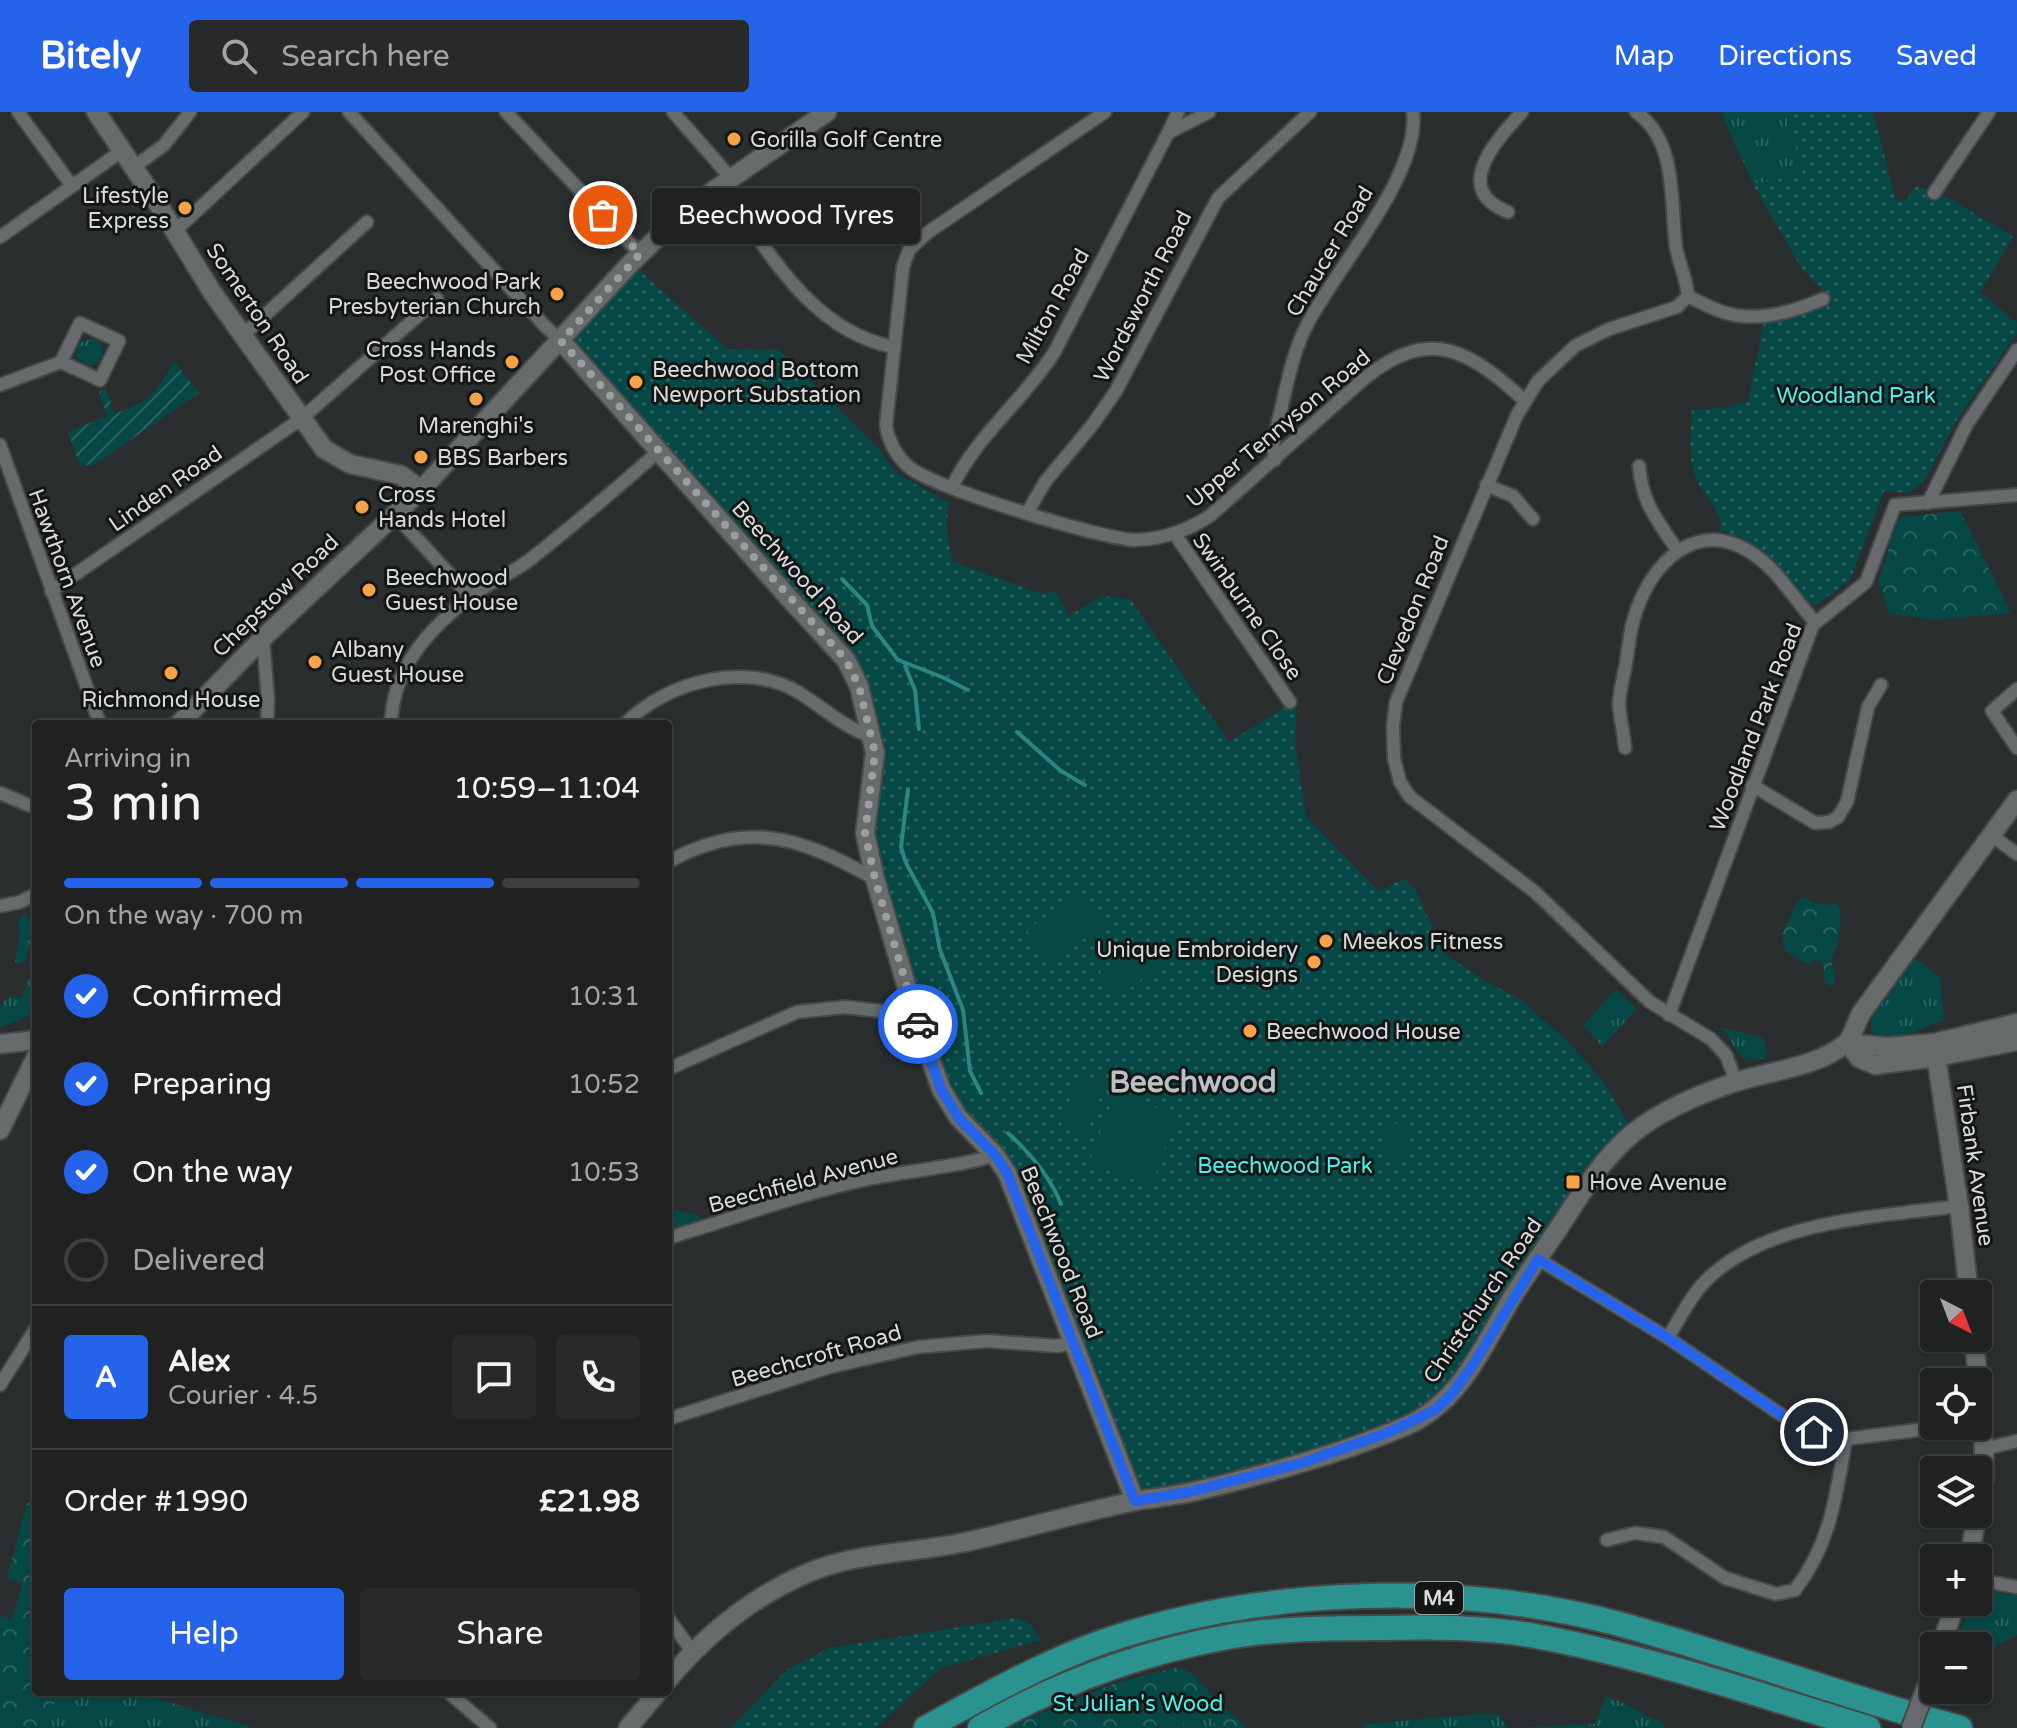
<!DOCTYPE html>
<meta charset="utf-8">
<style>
:root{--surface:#202222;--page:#282a2a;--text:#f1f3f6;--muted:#a2a4a5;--line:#3d3f40;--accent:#2563eb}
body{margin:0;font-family:"Varela Round",sans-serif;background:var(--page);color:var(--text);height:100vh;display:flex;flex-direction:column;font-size:30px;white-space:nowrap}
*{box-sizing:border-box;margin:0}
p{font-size:26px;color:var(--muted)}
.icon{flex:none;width:44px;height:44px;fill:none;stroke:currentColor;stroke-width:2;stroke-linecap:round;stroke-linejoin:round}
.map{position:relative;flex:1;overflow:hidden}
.sheet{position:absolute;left:32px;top:608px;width:640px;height:976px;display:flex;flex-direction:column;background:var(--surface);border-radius:8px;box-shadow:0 2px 6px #0004,0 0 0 2px var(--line)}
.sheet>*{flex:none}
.needle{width:52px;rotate:138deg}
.controls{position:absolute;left:1920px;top:1168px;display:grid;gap:16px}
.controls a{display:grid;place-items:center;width:72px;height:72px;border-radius:8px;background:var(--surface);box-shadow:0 2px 6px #0004,0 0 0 2px var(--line);font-size:40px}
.pin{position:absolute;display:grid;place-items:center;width:68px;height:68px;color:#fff;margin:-34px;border:4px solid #fff;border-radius:50%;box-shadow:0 2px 8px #0007}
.courier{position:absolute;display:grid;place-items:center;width:80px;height:80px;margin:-40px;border:6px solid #2563eb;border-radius:50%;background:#fff;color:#222;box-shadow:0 2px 10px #0007}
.bubble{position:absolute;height:56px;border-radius:8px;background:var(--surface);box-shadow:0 2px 6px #0004,0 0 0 2px var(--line);font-size:26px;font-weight:600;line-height:56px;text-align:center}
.summary em{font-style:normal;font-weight:600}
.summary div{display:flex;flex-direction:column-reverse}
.summary{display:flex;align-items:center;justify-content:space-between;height:136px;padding:0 32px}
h1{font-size:52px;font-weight:600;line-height:60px}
.bar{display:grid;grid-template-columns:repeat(4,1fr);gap:12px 8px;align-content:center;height:96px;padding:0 32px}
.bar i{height:10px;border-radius:6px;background:var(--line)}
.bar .current{background:var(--accent)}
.bar p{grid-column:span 4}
.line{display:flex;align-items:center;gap:20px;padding:0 32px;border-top:2px solid var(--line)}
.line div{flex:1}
.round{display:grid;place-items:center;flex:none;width:84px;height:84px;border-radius:8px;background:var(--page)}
ol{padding:0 32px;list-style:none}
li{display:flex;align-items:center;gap:24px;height:88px}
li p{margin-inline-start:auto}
li .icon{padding:8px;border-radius:50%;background:var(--accent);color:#fff;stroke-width:4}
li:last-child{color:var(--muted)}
li i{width:44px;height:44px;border:4px solid var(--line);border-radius:50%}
.button{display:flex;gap:16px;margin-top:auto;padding:16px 32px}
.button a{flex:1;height:92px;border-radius:8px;background:var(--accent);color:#fff;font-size:32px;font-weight:600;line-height:92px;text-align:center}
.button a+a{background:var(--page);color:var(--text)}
header{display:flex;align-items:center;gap:48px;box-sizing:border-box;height:112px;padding:0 40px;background:var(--accent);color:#fff}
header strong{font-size:38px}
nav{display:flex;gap:44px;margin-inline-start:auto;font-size:28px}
.search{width:560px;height:72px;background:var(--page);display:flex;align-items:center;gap:20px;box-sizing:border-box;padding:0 28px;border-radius:8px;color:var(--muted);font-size:30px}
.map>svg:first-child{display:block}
.grass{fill:url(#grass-tufts)}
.forest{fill:url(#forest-crowns)}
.park{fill:url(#park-dots)}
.garden{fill:url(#garden-furrows)}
.pitch{fill:#054846}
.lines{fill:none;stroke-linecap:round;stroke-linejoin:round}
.stream{stroke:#2b8783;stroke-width:4}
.street-casing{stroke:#474949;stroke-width:16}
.secondary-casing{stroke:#474949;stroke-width:22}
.highway-casing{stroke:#474949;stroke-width:28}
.street{stroke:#676b6b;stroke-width:12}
.secondary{stroke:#676b6b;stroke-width:18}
.highway{stroke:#2b938f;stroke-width:24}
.secondary-bridge-casing{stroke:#474949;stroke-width:22;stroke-linecap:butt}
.secondary-bridge{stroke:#676b6b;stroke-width:18}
.done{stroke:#9c9f9f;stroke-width:8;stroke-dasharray:0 14.4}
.route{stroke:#2563eb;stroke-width:10}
.poi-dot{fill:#f7a149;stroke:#141616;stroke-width:3}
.labels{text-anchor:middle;stroke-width:6;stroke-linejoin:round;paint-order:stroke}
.shield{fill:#141616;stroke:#9fa1a1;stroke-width:2}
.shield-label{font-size:20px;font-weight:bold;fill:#dadcdc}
.poi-label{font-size:22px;fill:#dadcdc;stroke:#141616;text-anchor:start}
.street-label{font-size:22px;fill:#dadcdc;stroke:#141616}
.park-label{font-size:22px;fill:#4af3ec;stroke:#141616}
.district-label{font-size:30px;font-weight:bold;fill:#bcc1c1;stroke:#141616}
</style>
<header>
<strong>Bitely</strong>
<div class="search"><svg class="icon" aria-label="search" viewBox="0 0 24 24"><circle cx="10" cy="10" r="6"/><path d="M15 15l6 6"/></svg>Search here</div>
<nav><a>Map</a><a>Directions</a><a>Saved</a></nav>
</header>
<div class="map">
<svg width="2017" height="1616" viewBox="0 0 2017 1616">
<defs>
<pattern id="grass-tufts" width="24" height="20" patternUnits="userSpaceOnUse" patternTransform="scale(2)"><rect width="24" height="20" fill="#054846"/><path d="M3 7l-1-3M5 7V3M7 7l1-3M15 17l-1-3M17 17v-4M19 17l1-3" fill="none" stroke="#296260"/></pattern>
<pattern id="forest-crowns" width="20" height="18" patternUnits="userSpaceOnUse" patternTransform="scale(2)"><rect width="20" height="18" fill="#054846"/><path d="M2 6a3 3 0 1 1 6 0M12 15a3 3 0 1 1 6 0" fill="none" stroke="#296260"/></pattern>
<pattern id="park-dots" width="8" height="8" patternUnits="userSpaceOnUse" patternTransform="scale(2)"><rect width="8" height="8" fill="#054846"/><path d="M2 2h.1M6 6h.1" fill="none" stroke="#296260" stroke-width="1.8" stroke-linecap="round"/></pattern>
<pattern id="garden-furrows" width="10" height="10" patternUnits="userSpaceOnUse" patternTransform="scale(2)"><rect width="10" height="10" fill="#054846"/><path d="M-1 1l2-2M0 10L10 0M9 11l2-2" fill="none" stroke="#296260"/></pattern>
</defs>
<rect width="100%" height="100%" fill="#2a2e2e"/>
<g class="grass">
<path d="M1721,0H1786L1803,64L1753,72Z"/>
<circle cx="90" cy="240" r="13"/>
<path d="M24,801L36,809V900L0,916V894L7,886L22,885L34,852L35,831L30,830L25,849L20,852L15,850L20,821L18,811Z"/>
<path d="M1915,846L1940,865L1944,908L1895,927L1876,924L1871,916V907Z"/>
<path d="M1616,877L1637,897L1602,934L1583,914Z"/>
<path d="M1720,915L1764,926L1767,946C1734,954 1739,933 1720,915Z"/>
<path d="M668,1097L696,1103L710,1113L668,1126Z"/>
<path d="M1964,1258L1966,1270H1934V1303L1924,1305L1920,1270L1960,1265Z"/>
<path d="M1988,1479L2017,1483V1523L1978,1544V1534H1957L1969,1493L1971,1490H1978V1481Z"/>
<path d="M1167,1572C1189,1572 1204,1601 1218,1616H1187C1177,1602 1160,1591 1167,1572Z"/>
<path d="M56,1580H145V1583L254,1616H50Z"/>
<path d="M1606,1584C1627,1591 1644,1603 1664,1611V1616H1511L1595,1612Z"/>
<path d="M1480,1602H1499L1507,1616H1361L1366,1612Z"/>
</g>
<g class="forest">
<path d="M1960,399L2011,501L1934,508L1889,501L1878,470L1897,410L1903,405Z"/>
<path d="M1806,785L1812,791L1831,793L1835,790L1840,797V816L1837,834L1831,847L1835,865L1833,875L1825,871L1823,850L1817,848L1808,852L1786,840L1782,822C1789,811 1792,797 1799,787Z"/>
<path d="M36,1386V1580H56L50,1616H0V1504L12,1507L23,1471L7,1466L27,1391Z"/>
<path d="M1174,1556L1186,1558L1195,1564L1219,1591L1247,1616H1218C1204,1601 1189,1572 1167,1572C1160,1591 1177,1602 1187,1616H1005L1115,1571Z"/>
</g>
<g class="park">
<path d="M1786,0H1873L1896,89L1906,88L1917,74L1944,83L2013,125L1980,180L2017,211V221L1956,309L1925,368L1909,381L1884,379L1850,468L1816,493C1794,487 1786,463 1771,448C1756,434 1740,426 1721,418C1721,395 1701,382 1694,362C1688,342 1691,318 1692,298L1724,296L1748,289L1765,204L1823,187V179L1802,157L1753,72L1803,63Z"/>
<path d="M631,151L727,237L779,238L879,337L896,361L949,391L946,415L952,449L1041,482L1056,480L1069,504L1101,484L1130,487L1229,630L1297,588L1295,632L1306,705L1378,779L1404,767L1415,777L1444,841L1486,870L1520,887L1568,930L1604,970L1624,1005L1636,1019L1619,1033L1473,1253L1410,1312L1135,1389L1015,1082L941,977L865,721L875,657L859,574L561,229Z"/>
<path d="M1016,1506L1031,1512L1041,1528L941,1556L875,1616H731L788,1557L830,1536Z"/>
</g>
<path class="garden" d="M174,249L199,281L94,353L80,354L68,320L107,304L99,280L106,277L114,300L117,301C154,287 155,283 174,249Z"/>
<g class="pitch">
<path d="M1081,781L1103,814L1049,851L1027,818Z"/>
<path d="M1140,828L1160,852L1120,885L1100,860Z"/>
<path d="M1080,961L1106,971L1085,1025L1060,1015Z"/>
<path d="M1115,980L1177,1003L1151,1074L1089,1052Z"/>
<path d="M1389,1010L1412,1015L1405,1048L1382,1044Z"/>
</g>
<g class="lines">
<g class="stream">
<path d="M842,467L867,493L872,514L898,548L942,565L968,578"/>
<path d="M905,554L915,578L919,617"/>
<path d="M1017,620L1061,659L1085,673"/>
<path d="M908,677L901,735L906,751L933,801L940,838L963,898L970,959L981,981"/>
<path d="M1008,1021C1030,1041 1050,1065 1061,1092"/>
</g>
<g class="street-casing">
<g id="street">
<path d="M18,0L72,74"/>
<path d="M349,0L544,213L561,229"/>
<path d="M506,0L640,142"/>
<path d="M673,0L731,66"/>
<path d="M1105,0L927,121L909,138L903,155L886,313C888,329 897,345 909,355C931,375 1104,428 1136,428C1162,427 1189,418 1211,403L1365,266C1431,213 1470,239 1525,289"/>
<path d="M1636,0C1678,29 1670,91 1676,135C1679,152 1687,168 1688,184"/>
<path d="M1168,21L1178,0"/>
<path d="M134,55L164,33L190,0"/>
<path d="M722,72C766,136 809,218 893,235"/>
<path d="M1934,81L1989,0"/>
<path d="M1508,100C1450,77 1497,28 1522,0"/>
<path d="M175,119L303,0"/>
<path d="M0,125L123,38"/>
<path d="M1688,184L1677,195L1609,217L1575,234L1538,269L1517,303L1396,590L1393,614L1394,646L1400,670L1410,685L1535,780L1650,890L1711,927L1726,943L1736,970"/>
<path d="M1688,184C1699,190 1711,196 1723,200C1755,211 1793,200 1823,187"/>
<path d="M242,224L367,110"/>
<path d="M0,273L61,250L80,211L119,229L100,268L61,250"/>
<path d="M0,333L100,612"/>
<path d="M1275,348L1273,336L1275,322C1285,286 1290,244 1308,211C1337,155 1420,63 1413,0"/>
<path d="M1639,354C1643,394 1657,407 1677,438"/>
<path d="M1486,373L1513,384L1533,407"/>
<path d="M952,375C977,323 1025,287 1055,239L1168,21L1209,0"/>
<path d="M1928,391L1967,312L2017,238"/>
<path d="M1027,401L1045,370L1093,312L1116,279L1218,86L1310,0"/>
<path d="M395,403L470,484"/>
<path d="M1174,421L1290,590"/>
<path d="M51,479L301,307L437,187"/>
<path d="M263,526L268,588L267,612"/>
<path d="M2017,577L1992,599L2017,636"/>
<path d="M391,612C393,556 427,519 469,486C488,470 512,462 532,446C575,412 617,376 659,339"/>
<path d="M625,612C667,569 745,549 798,580C824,596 844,616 873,625"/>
<path d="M1625,636C1624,622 1620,607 1619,593C1619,580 1624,564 1626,551C1629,533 1630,514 1637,497C1653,452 1693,410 1743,436C1774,451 1793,486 1815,510"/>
<path d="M1752,673L1815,711L1829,710L1838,705L1847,690L1868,595L1881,573"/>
<path d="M0,681L36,696"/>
<path d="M1992,724L2017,742"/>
<path d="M668,750C747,706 802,726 875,767"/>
<path d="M0,794L20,790L36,782"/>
<path d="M1669,903L1813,513L1866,470L1895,393L2017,383"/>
<path d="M668,957L797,900L845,895L915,903"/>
<path d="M668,1126C734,1106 800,1082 868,1067C911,1058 954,1056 995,1043"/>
<path d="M1538,1147L1668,1226L1789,1308L1814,1320L1846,1327L1949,1314"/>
<path d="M1668,1226C1678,1209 1688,1189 1701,1174C1759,1108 1878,1105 1959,1094"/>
<path d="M0,1273L36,1216"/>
<path d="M668,1307L830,1255L918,1235L987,1229L1057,1234L1072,1231"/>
<path d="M1984,1337L2017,1329"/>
<path d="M1607,1428L1635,1421L1664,1425L1725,1466L1776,1482L1795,1478C1831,1431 1836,1383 1846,1327"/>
<path d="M1978,1468L2017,1475"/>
<path d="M668,1506L692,1539"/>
<path d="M448,1580L490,1616"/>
</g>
</g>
<g class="secondary-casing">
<g id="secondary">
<path d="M96,0L155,87L212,180L324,337L350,352L401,363L421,378"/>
<path d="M561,229L789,486L846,548L859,574L875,641L865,721L875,767L915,903L941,977L958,1005L995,1043L1007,1061L1135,1389"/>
<path d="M179,612L263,526L421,378L631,151L687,97L827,0"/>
<path d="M1848,931L1859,946L1875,953L1936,945L2017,929"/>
<path d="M1848,931L1887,935L1934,931L2017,911"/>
<path d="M1934,931L1959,1094L1969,1182"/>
<path d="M0,932L36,928"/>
<path d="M0,1018L36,945"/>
<path d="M1969,1446L1984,1367V1337L1974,1226"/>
<path d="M1941,1534L1956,1490"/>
<path d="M668,1568C708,1520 753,1484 810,1460C859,1440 915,1441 966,1430C1023,1417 1078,1401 1135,1389C1154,1386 1173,1384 1192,1380C1264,1363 1338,1343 1406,1314C1459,1291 1482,1237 1510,1189C1526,1163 1545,1137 1562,1111C1583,1079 1603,1046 1633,1021C1662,998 1702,981 1736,970C1770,959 1817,955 1845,932C1853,926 1856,909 1862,900L2017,688"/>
<path d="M628,1616L658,1580"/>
</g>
</g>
<g class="highway-casing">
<g id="highway">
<path d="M926,1616C984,1584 1043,1551 1105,1529C1264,1475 1457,1469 1619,1512C1733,1543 1845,1585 1960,1616"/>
<path d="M980,1616C1054,1573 1138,1542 1222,1526C1275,1516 1332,1516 1385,1516C1434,1515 1482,1515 1530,1523C1645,1544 1756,1582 1868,1616"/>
</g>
</g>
<use href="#street" class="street"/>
<use href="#secondary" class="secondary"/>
<use href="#highway" class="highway"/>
<g class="secondary-bridge-casing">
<path id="secondary-bridge" d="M1911,1616L1934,1555"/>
</g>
<use href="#secondary-bridge" class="secondary-bridge"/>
</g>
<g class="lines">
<path class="done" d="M603,103L640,142L561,229L846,548L859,574L875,641L865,721L875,767L918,912"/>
<path class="route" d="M918,912L941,977L958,1005L995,1043L1007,1061L1135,1389L1189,1380L1302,1351L1387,1321L1435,1298L1452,1282L1473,1253L1538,1147L1668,1226L1789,1308L1814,1320"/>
</g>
<g class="poi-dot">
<circle cx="734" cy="27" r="8"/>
<circle cx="185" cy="96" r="8"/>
<circle cx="557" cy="182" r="8"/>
<circle cx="512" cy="250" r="8"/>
<circle cx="636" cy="270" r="8"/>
<circle cx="476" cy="287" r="8"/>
<circle cx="421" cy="345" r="8"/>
<circle cx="362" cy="395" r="8"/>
<circle cx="369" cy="478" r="8"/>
<circle cx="315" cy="550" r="8"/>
<circle cx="171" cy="561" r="8"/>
<circle cx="1326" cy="829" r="8"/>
<circle cx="1314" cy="850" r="8"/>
<circle cx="1250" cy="919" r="8"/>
<rect x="1565" y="1062" width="16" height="16" rx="4"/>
</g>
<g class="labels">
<rect class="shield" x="1415" y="1470" width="48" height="32" rx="6"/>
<g class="shield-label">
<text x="1439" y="1493">M4</text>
</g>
<g class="poi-label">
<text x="750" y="35">Gorilla Golf Centre</text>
<text x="169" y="91" text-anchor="end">Lifestyle<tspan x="169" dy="25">Express</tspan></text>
<text x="541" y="177" text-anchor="end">Beechwood Park<tspan x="541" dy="25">Presbyterian Church</tspan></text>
<text x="496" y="245" text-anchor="end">Cross Hands<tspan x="496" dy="25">Post Office</tspan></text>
<text x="652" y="265">Beechwood Bottom<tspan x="652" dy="25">Newport Substation</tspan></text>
<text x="476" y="321" text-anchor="middle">Marenghi's</text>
<text x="437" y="353">BBS Barbers</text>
<text x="378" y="390">Cross<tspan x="378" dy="25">Hands Hotel</tspan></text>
<text x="385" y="473">Beechwood<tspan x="385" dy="25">Guest House</tspan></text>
<text x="331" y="545">Albany<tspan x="331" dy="25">Guest House</tspan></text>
<text x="171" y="595" text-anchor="middle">Richmond House</text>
<text x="1342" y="837">Meekos Fitness</text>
<text x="1298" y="845" text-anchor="end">Unique Embroidery<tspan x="1298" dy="25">Designs</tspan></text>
<text x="1266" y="927">Beechwood House</text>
<text x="1589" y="1078">Hove Avenue</text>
</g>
<g class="street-label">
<text transform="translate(1329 139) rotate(-59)" y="8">Chaucer Road</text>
<text transform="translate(1142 184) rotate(-63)" y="8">Wordsworth Road</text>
<text transform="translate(1052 194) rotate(-61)" y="8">Milton Road</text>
<text transform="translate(258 201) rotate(56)" y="8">Somerton Road</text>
<text transform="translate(1278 316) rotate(-40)" y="8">Upper Tennyson Road</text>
<text transform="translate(165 376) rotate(-35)" y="8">Linden Road</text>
<text transform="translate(798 460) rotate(48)" y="8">Beechwood Road</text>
<text transform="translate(68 466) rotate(70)" y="8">Hawthorn Avenue</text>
<text transform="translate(275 483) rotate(-44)" y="8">Chepstow Road</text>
<text transform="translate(1248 494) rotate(55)" y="8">Swinburne Close</text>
<text transform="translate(1412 498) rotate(-68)" y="8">Clevedon Road</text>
<text transform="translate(1755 615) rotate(-69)" y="8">Woodland Park Road</text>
<text transform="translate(1976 1053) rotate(82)" y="8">Firbank Avenue</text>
<text transform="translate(803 1068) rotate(-15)" y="8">Beechfield Avenue</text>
<text transform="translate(1062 1140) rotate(68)" y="8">Beechwood Road</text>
<text transform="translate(1482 1188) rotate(-56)" y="8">Christchurch Road</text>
<text transform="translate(816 1243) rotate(-16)" y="8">Beechcroft Road</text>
</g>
<g class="park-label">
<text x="1856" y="291">Woodland Park</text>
<text x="1285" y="1061">Beechwood Park</text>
<text x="1138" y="1599">St Julian's Wood</text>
</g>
<g class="district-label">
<text x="1193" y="980">Beechwood</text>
</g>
</g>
</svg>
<div class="controls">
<a><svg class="needle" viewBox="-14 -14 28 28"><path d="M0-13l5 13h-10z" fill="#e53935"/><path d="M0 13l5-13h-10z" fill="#a2a4a5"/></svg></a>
<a><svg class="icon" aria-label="locate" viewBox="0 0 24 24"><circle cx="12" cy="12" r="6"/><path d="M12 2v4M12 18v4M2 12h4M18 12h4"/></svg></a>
<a><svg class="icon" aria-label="layers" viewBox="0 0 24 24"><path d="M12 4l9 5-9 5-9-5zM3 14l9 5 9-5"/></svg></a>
<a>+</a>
<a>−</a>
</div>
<div class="pin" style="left:603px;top:103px;background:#ea580c"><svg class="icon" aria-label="bag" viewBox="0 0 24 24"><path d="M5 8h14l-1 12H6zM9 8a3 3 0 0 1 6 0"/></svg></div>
<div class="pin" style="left:1814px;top:1320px;background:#1f2937"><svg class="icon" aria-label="home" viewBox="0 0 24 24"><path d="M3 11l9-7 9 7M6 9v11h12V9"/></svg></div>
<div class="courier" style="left:918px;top:912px"><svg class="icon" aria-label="car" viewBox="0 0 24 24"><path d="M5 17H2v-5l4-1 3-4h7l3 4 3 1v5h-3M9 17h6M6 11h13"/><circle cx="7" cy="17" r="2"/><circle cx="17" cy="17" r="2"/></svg></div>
<div class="bubble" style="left:652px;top:76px;width:268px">Beechwood Tyres</div>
<section class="sheet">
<div class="summary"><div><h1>3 min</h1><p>Arriving in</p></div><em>10:59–11:04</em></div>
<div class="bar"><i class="current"></i><i class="current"></i><i class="current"></i><i></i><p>On the way · 700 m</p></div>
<ol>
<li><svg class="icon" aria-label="check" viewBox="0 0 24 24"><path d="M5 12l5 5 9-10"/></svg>Confirmed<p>10:31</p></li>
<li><svg class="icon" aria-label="check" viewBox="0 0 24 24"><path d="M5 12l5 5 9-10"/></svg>Preparing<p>10:52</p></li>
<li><svg class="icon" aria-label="check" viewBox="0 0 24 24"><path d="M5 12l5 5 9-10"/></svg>On the way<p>10:53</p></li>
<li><i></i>Delivered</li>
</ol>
<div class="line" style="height:144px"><b class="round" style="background:var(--accent);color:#fff">A</b><div><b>Alex</b><p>Courier · 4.5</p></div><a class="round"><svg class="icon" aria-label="chat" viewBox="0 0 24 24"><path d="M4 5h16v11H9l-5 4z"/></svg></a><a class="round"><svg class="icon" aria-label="phone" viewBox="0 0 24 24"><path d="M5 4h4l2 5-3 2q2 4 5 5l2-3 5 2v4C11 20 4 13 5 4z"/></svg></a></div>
<div class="line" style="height:104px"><div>Order #1990</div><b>£21.98</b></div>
<div class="button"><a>Help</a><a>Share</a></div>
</section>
</div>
